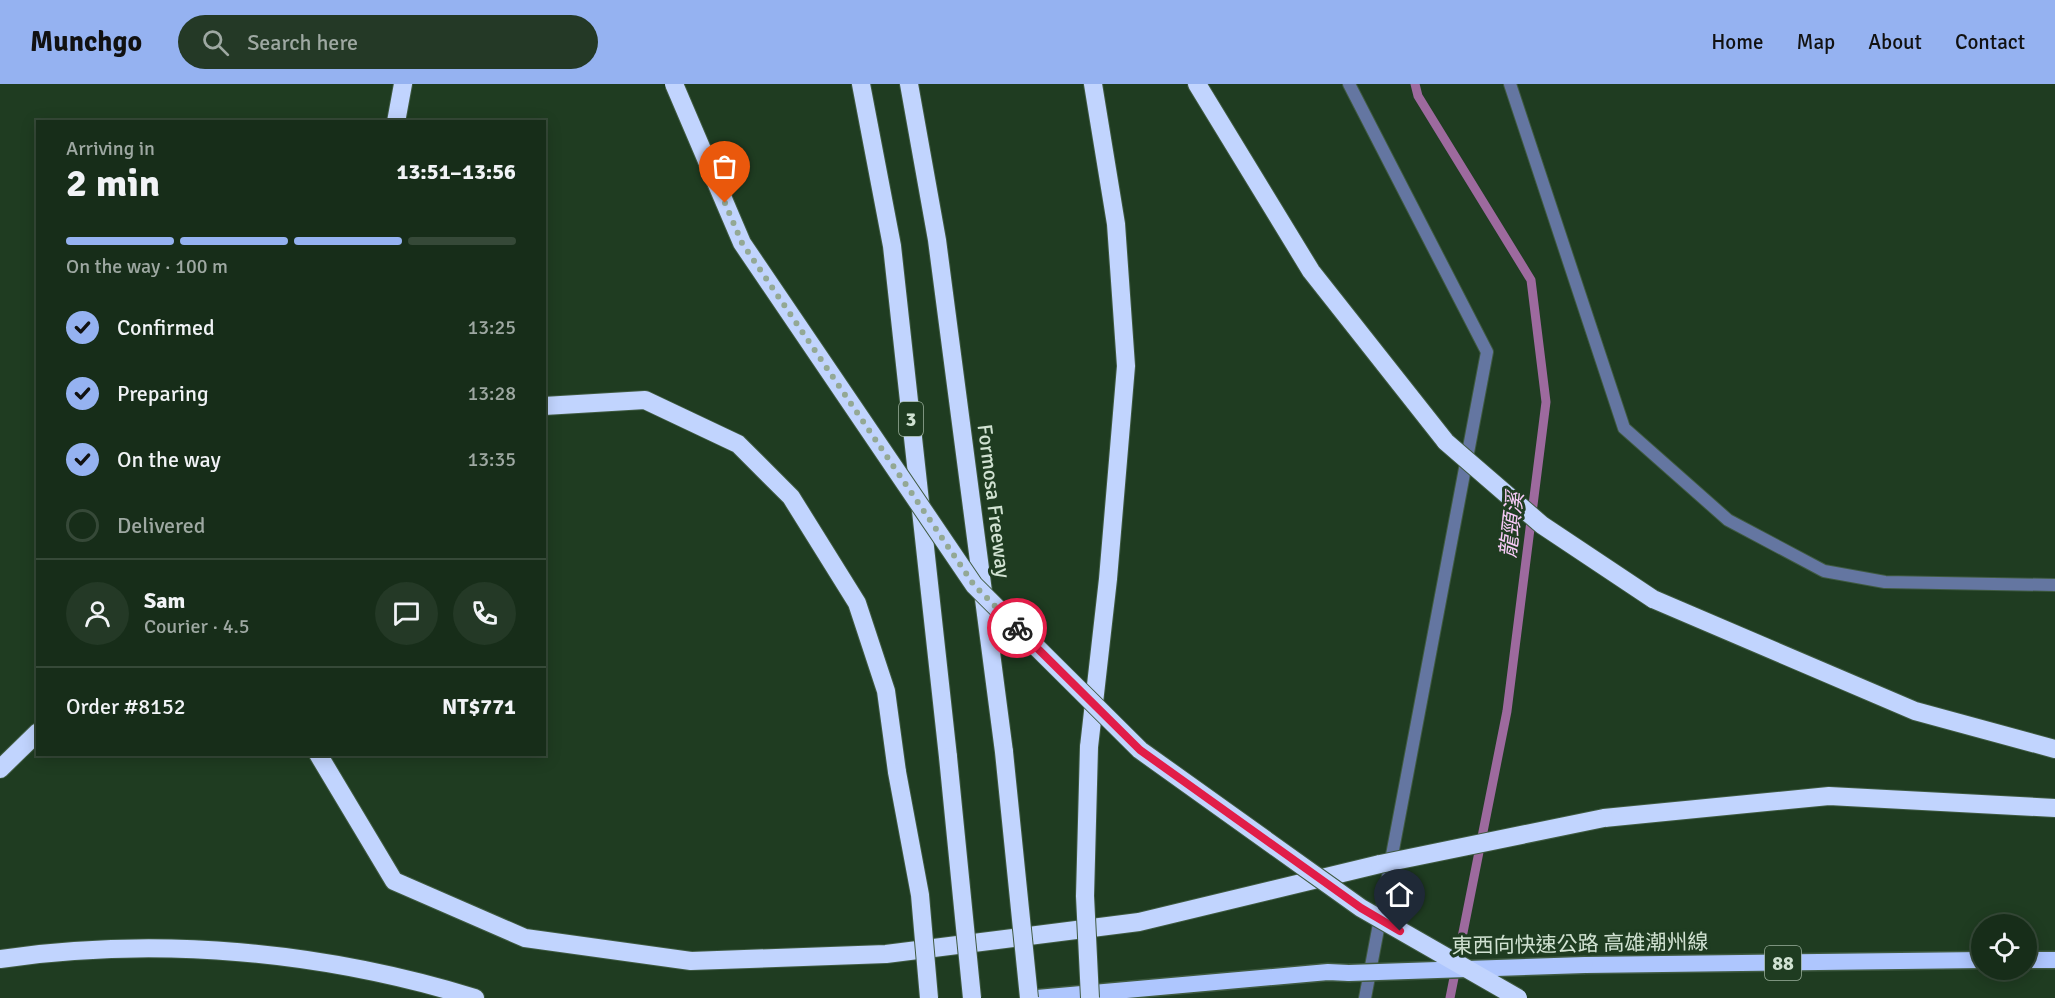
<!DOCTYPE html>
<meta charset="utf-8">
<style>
:root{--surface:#172d19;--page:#243926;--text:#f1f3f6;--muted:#9ea8a2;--line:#364938;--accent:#95b2f1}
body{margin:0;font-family:Signika,"Noto Sans TC",sans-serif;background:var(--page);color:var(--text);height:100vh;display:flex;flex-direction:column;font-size:22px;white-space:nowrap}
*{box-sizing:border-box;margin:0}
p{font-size:20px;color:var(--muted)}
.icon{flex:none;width:33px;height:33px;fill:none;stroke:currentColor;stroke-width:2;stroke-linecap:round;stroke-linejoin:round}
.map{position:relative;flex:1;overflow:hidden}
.side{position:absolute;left:36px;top:36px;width:510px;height:636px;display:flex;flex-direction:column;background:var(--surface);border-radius:0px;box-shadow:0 3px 15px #0003,0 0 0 2px var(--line)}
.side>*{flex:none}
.controls{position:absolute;left:1971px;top:830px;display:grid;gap:12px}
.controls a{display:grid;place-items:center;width:66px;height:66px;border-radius:50%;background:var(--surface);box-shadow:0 3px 15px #0003,0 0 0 2px var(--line);font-size:30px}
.pin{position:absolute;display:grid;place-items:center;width:51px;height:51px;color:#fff;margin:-62px -26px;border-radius:50% 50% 50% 0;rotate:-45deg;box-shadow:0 0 6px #0007}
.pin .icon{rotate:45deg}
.courier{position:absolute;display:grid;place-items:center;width:60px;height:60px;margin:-30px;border:4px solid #e11d48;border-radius:50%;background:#fff;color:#222;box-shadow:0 2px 8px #0007}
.head em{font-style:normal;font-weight:700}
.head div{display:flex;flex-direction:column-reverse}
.head{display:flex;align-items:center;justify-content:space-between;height:102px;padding:0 30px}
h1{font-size:39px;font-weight:700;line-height:45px}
.bar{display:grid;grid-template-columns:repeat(4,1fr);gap:9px 6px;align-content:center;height:72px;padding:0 30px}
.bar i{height:8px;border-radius:4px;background:var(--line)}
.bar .on{background:var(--accent)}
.bar p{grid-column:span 4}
.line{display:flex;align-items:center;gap:15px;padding:0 30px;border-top:2px solid var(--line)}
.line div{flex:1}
.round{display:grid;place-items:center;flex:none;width:63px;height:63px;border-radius:32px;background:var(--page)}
ol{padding:0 30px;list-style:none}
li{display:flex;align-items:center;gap:18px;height:66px}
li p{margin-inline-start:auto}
li .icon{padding:6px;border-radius:50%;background:var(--accent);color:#111;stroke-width:4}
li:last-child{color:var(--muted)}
li i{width:33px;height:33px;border:3px solid var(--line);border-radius:50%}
header{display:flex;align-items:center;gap:36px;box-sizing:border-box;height:84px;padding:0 30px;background:var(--accent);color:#111}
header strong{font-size:28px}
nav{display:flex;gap:33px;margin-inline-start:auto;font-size:21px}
.search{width:420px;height:54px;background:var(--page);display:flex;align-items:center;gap:15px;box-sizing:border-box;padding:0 21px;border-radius:33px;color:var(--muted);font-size:22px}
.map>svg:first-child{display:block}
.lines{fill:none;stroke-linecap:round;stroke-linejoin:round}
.stream{stroke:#9d6a9e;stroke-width:9}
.service-casing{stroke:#3f5a41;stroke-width:14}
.trunk-casing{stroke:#3f5a41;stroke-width:19}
.motorway-casing{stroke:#3f5a41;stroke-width:20}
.service{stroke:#6476a1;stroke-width:12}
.trunk{stroke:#aec6fe;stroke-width:16}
.motorway{stroke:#c1d4fe;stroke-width:18}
.trunk-bridge-casing{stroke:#3f5a41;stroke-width:19;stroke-linecap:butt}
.motorway-bridge-casing{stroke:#3f5a41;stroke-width:20;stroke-linecap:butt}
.trunk-bridge{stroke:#aec6fe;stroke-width:16}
.motorway-bridge{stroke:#c1d4fe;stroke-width:18}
.done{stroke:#93a894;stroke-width:6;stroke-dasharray:0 10.8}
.route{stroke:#e11d48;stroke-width:8}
.labels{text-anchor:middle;stroke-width:6;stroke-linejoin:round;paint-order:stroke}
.shield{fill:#1f3c21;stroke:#9cb09d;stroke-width:1.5}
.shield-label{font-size:20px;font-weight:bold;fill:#d1e2d2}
.street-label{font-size:21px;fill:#d1e2d2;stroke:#1f3c21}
.water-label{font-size:22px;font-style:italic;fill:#f7cbf7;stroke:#1f3c21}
</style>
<header>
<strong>Munchgo</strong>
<div class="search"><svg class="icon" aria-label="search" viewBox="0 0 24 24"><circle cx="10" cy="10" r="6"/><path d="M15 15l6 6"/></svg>Search here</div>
<nav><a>Home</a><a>Map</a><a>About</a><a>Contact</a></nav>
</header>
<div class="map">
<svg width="2055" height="914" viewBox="0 0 2055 914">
<rect width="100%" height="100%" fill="#1f3c21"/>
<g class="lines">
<path class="stream" d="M1415,0L1418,12L1531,196L1546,318L1507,627L1450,914"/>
<g class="service-casing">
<g id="service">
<path d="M1349,0L1487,268L1365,914"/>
<path d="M1510,0L1624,344L1728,436L1824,487L1885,498L2055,501"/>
</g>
</g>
<g class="trunk-casing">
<g id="trunk">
<path d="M2026,876H2055"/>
<path d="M1585,881L1982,876"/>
<path d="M1037,914L1328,888L1349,889"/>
</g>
</g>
<g class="motorway-casing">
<g id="motorway">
<path d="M861,0L892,162L948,673"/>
<path d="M909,0L937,156L1004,668"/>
<path d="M1197,0L1311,187L1446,358"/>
<path d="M396,38L403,0"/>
<path d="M544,322L645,316L738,360L791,413L857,519L886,607L897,688"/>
<path d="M1653,515L1915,627L2055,665"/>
<path d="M1089,663L1108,495L1126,282L1116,140L1093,0"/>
<path d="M318,670L394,797L525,854L691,877L886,870L1139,838L1380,780"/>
<path d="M0,685L38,648"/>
<path d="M1604,734L1829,712L2055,724"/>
<path d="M0,875C159,852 322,867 475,914"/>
</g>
</g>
<use href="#service" class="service"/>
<use href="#trunk" class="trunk"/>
<use href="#motorway" class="motorway"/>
<g class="trunk-bridge-casing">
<path id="trunk-bridge" d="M1349,889L1585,881"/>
</g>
<g class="motorway-bridge-casing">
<g id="motorway-bridge">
<path d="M674,0L742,159L974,501L1140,666L1361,824L1518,914"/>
<path d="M1446,358L1542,441L1653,515"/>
<path d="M1089,663L1085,812L1090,914"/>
<path d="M1004,668L1029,914"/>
<path d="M948,673L972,914"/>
<path d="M897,688L920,811L929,914"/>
<path d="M1380,780L1604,734"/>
</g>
</g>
<use href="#trunk-bridge" class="trunk-bridge"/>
<use href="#motorway-bridge" class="motorway-bridge"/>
</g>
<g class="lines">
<path class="done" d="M725,119L742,159L974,501L1017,544"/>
<path class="route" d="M1017,544L1140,666L1361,824L1400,847"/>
</g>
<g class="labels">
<g class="shield">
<rect x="899" y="318" width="24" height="34" rx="4.5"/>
<rect x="1765" y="862" width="36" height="34" rx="4.5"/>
</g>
<g class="shield-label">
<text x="911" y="342">3</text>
<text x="1783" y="886">88</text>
</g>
<g class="street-label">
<text transform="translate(994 417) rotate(83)" y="7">Formosa Freeway</text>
<text transform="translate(1580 860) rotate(-1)" y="7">東西向快速公路 高雄潮州線</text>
</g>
<g class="water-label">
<text transform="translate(1511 441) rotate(-83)" y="8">龍頸溪</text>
</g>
</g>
</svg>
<div class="controls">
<a><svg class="icon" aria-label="locate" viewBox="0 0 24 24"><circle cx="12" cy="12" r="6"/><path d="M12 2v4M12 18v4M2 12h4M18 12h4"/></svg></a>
</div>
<div class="pin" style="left:725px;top:119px;background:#ea580c"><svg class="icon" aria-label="bag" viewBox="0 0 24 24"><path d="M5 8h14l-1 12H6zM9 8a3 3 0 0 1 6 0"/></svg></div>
<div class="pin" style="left:1400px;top:847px;background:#1f2937"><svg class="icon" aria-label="home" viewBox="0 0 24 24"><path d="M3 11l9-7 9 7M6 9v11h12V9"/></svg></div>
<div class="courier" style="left:1017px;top:544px"><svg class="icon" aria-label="bike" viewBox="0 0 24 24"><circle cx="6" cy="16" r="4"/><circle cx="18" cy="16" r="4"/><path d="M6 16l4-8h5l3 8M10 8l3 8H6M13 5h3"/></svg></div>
<section class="side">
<div class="head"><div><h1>2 min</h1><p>Arriving in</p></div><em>13:51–13:56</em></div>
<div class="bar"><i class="on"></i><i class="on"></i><i class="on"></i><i></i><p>On the way · 100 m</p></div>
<ol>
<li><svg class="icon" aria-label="check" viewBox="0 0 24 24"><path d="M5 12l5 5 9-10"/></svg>Confirmed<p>13:25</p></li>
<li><svg class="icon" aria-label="check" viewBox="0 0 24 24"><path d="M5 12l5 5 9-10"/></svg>Preparing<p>13:28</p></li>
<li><svg class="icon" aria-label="check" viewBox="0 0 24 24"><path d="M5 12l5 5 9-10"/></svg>On the way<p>13:35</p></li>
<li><i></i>Delivered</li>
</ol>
<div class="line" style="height:108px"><a class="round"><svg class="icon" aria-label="person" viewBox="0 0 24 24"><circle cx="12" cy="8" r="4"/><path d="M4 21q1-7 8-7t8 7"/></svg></a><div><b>Sam</b><p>Courier · 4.5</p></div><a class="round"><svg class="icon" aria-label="chat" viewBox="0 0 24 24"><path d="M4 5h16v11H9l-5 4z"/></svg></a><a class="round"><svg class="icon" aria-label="phone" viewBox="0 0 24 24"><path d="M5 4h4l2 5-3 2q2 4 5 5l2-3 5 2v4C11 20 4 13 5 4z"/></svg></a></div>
<div class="line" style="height:78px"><div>Order #8152</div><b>NT$771</b></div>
</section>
</div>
